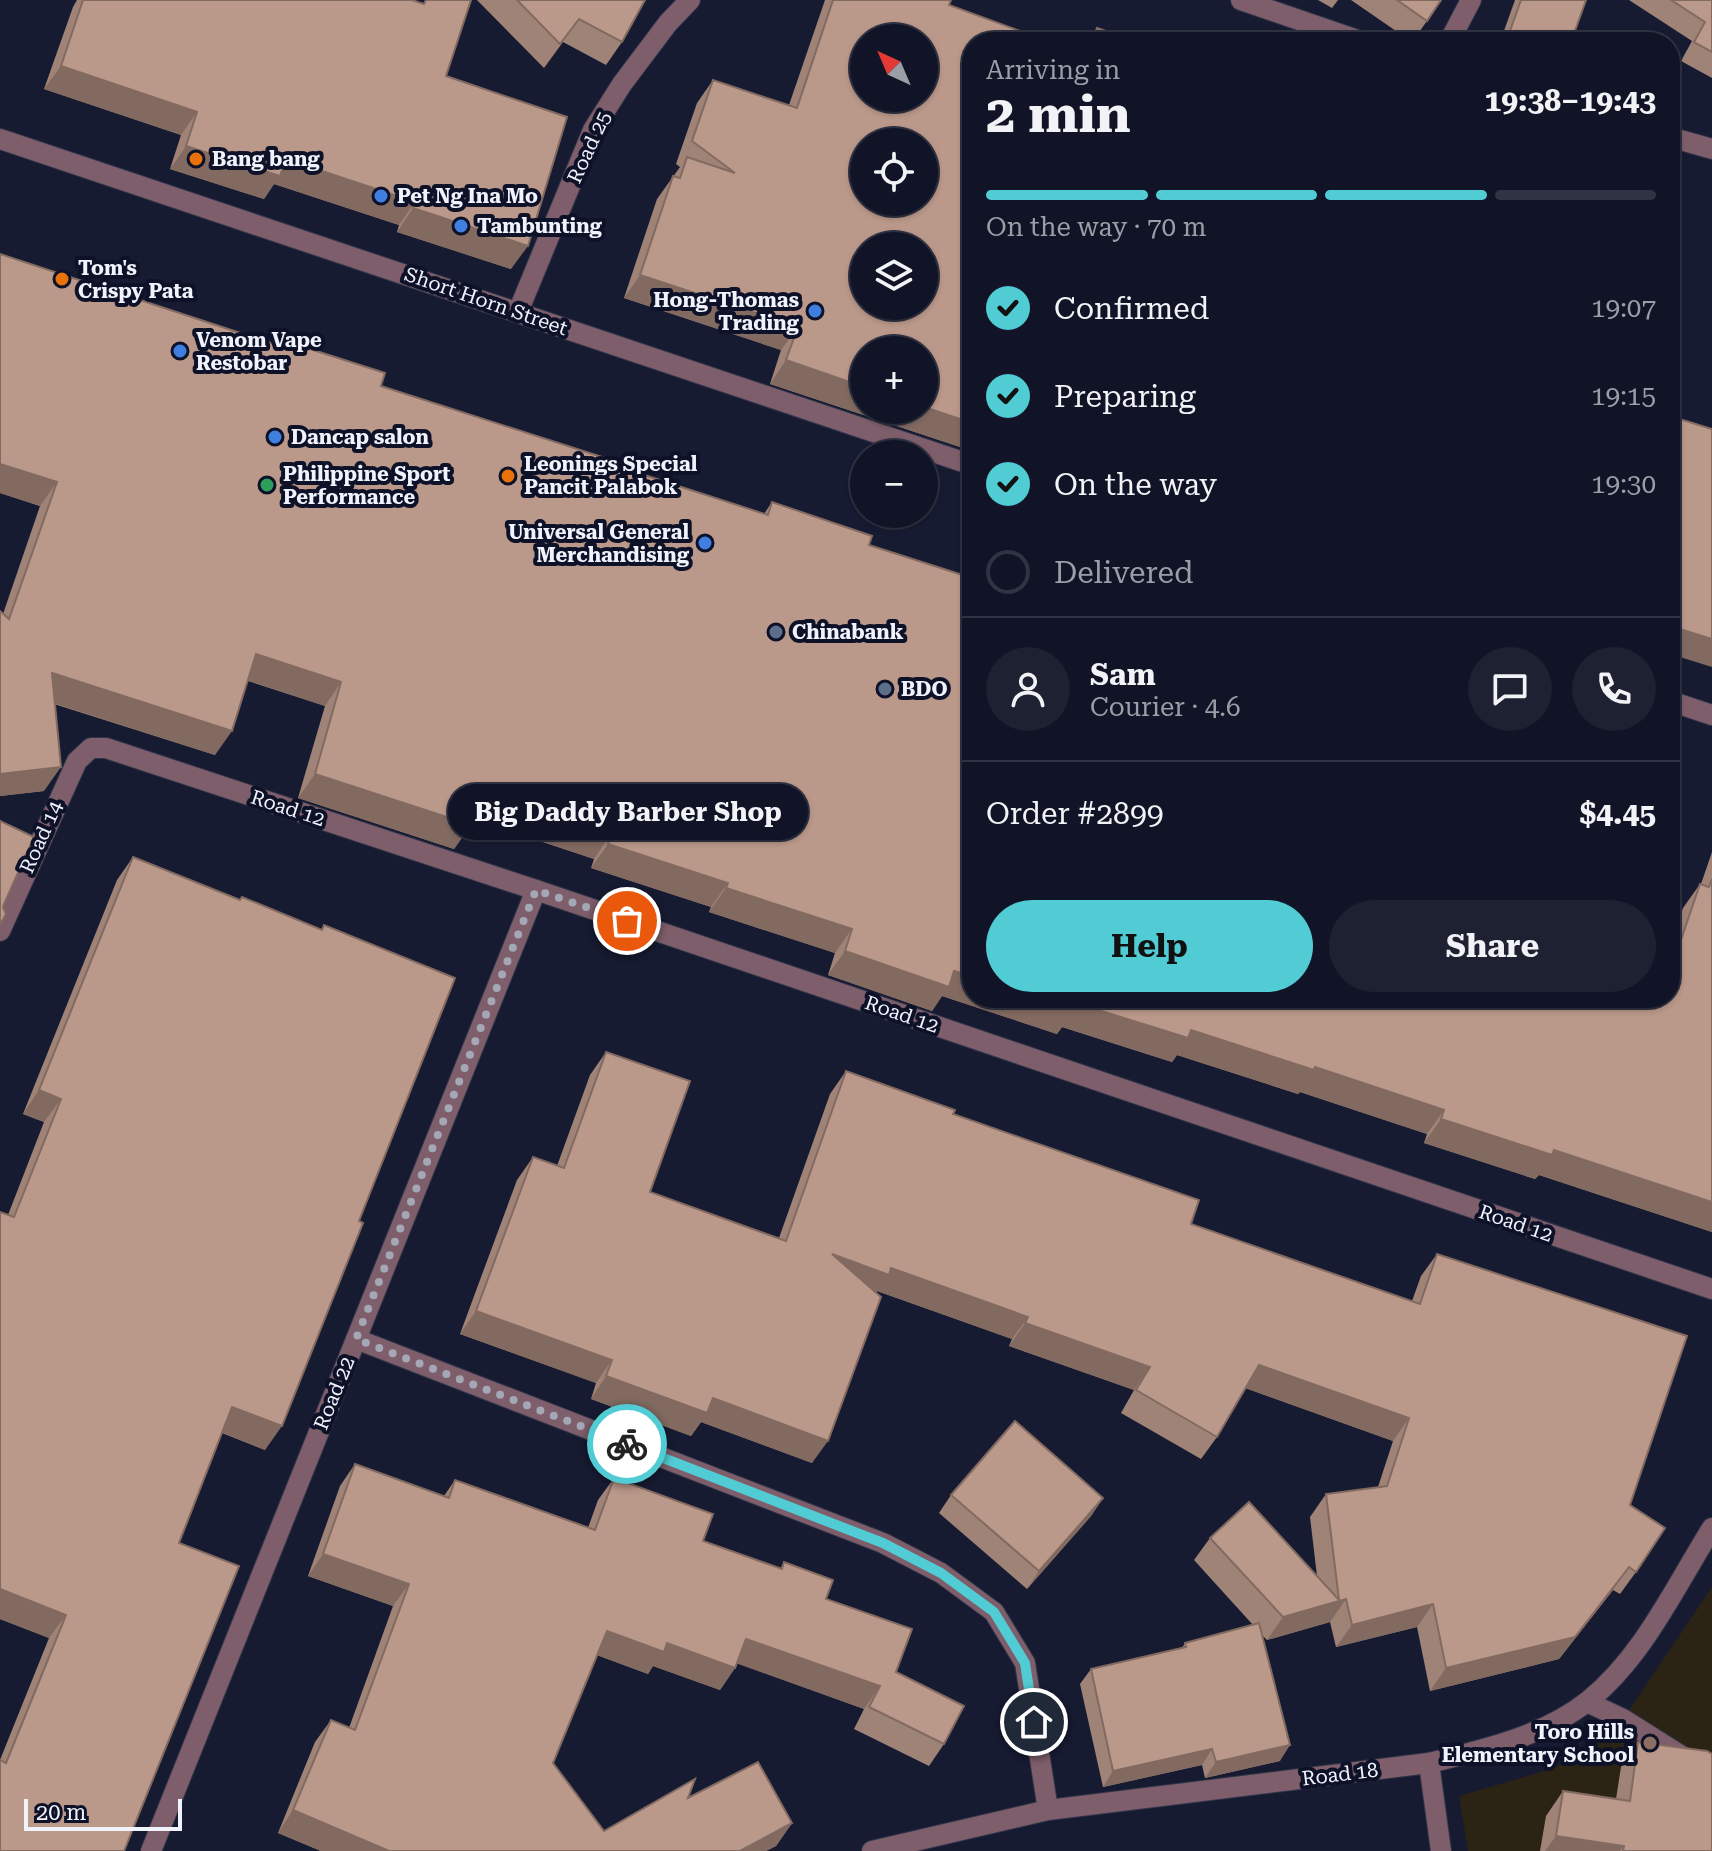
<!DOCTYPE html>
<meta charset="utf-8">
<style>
:root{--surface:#111426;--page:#1e2132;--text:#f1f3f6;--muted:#9c9ea7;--line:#303343;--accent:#51ccd4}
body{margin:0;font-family:"Roboto Serif",serif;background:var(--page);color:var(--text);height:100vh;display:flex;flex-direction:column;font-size:30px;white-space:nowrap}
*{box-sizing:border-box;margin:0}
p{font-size:26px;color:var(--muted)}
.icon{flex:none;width:44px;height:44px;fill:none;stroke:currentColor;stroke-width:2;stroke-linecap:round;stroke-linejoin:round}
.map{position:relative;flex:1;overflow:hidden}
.side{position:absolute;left:962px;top:32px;width:718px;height:976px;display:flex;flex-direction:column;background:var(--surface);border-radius:32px;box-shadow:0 2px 6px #0004,0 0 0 2px var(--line)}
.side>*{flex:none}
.needle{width:52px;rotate:316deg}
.tools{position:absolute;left:850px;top:24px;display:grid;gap:16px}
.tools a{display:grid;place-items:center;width:88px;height:88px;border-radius:50%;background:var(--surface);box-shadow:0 2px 6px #0004,0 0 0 2px var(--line);font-size:40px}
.scale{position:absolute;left:24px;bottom:20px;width:158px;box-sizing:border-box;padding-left:8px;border:4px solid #f0f2fc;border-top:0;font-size:22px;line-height:28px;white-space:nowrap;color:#f0f2fc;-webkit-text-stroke:6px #0e1228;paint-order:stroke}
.pin{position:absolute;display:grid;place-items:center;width:68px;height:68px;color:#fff;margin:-34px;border:4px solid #fff;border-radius:50%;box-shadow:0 2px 8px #0007}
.courier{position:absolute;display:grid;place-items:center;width:80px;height:80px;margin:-40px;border:6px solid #51ccd4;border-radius:50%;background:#fff;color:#222;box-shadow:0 2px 10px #0007}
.bubble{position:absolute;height:56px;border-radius:28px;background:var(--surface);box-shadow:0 2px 6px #0004,0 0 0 2px var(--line);font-size:26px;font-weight:700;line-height:56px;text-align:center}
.headline em{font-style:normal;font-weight:700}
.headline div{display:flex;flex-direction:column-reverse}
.headline{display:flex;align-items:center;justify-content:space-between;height:136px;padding:0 24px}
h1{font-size:52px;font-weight:700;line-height:60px}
.bar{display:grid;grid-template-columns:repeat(4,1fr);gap:12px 8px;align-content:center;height:96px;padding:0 24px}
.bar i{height:10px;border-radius:6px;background:var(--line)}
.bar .current{background:var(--accent)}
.bar p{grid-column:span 4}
.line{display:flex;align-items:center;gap:20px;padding:0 24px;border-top:2px solid var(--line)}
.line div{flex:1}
.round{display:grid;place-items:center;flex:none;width:84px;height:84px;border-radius:42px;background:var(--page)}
ol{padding:0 24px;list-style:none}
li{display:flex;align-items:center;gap:24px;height:88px}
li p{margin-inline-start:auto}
li .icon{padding:8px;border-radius:50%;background:var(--accent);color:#111;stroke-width:4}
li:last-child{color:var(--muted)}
li i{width:44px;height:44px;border:4px solid var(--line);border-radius:50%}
.cta{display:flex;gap:16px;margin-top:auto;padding:16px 24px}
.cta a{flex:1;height:92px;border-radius:48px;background:var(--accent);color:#111;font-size:32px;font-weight:700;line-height:92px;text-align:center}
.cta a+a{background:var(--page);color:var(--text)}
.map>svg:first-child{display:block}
.education{fill:#2b2313}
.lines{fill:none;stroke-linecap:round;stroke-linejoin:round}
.service-casing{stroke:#31354a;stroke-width:22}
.minor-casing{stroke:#31354a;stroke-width:22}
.tertiary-casing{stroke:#31354a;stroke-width:22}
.service{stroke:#7e5e6a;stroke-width:20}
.minor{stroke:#7e5e6a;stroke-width:20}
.tertiary{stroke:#7e5e6a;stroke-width:20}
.wall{fill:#a08377}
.shaded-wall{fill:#826a61}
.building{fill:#ba988a;stroke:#826a61;stroke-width:2;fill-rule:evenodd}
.done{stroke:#a4a7b5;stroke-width:8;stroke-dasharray:0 14.4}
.route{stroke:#51ccd4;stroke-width:10}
.food-dot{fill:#e8710a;stroke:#0e1228;stroke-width:3}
.shop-dot{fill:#3f7fe0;stroke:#0e1228;stroke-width:3}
.leisure-dot{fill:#2e9e5b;stroke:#0e1228;stroke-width:3}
.service-dot{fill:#5c6f8a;stroke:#0e1228;stroke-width:3}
.education-dot{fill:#8d6e63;stroke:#0e1228;stroke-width:3}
.labels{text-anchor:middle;stroke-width:8;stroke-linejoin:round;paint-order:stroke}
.street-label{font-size:20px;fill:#f0f2fc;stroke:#0e1228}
.poi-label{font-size:20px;font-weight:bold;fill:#f0f2fc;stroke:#0e1228;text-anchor:start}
</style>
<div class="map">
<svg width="1712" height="1851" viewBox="0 0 1712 1851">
<rect width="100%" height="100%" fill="#171b32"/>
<path class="education" d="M1712,1587V1851H1468L1459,1796L1555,1768L1623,1719Z"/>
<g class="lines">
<g class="service-casing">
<g id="service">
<path d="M1449,42L1471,0"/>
<path d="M1587,1702L1623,1719L1712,1775"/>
</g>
</g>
<g class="minor-casing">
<g id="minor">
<path d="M1241,0L1363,42"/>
<path d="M1670,137L1712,149"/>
<path d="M518,312L593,130L622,84L668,23L690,0"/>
<path d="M0,931L77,761L91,748H106L536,890L1712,1289"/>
<path d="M356,1339L883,1543L941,1573L994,1612L1025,1663L1048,1810"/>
<path d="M1429,1763L1441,1851"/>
<path d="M151,1851L536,890"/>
<path d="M872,1851L1048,1810L1429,1763C1483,1750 1544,1736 1588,1701C1643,1657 1675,1587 1712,1528"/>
</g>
</g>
<g class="tertiary-casing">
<g id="tertiary">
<path d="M0,139L972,465"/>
<path d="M1670,701L1712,715"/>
</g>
</g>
<use href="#service" class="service"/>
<use href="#minor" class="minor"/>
<use href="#tertiary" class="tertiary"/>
</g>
<g class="wall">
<path d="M77,0H412L446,76L511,269L397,232L399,225L274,184L264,199L170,169L181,135L44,89L73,7Z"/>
<path d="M477,0H645L622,42L606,65L563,42L544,68Z"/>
<path d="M825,0H951L949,5L972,42V451L770,384L781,350L624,298L657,199L680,167L676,164L697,103L713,80L789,105Z"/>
<path d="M1318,0H1338L1332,8Z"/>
<path d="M1351,0H1442L1412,42Z"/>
<path d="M1515,0H1586L1571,42H1500Z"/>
<path d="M1629,0H1712V78L1681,61L1692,41Z"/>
<path d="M1097,28L1137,42H1087Z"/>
<path d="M0,254L278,345L282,340L381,386L626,469L764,514L772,502L869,545L972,998H1670V946L1683,908L1700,884H1701L1712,852V1232L1539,1175L1535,1179L1424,1143L1427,1134L1300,1092L1298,1094L1177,1055L1172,1062L1062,1027L1057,1034L942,996L932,1011L828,975L835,953L709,912L711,907L591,868L594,859L473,819L471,825L454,849L298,798L325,706L248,681L215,755L54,704L44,791L0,796V611L3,614L40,506L0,493Z"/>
<path d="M133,857L240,900L242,897L321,930L324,925L265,1450L222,1433L179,1543L124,1851L0,1760L49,1638L0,1619V1212L8,1215L44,1122L23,1114L117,880Z"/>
<path d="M606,1052L650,1192L779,1238L830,1094L846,1071L953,1114L1191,1224L1412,1301L1421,1276L1437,1254L1630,1505L1636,1572L1620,1594L1613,1590L1559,1659L1430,1691L1417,1627L1336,1647L1330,1622L1267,1640L1262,1635L1280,1761L1205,1778L1202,1765L1103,1787L1080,1684L1091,1669L1182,1648L1185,1643L1253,1625L1194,1560L1210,1538L1317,1576L1310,1517L1326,1494L1378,1487L1393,1441L1245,1388L1217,1437L1201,1459L1121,1413L1134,1390L1009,1346L1012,1339L877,1291L812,1463L701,1422L691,1436L591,1399L596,1383L460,1334L517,1180L533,1157L557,1166L590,1075Z"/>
<path d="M355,1464L444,1496L455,1480L588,1528L598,1500L614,1478L703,1541L780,1569L784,1562L826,1599L896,1672L944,1744L929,1766L854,1729L864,1709L737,1663L735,1668L720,1690L653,1666L648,1674L597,1655L553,1763L604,1831L688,1798L792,1823L776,1846L766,1851H321L278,1833L315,1742L331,1720L349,1728L393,1606L308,1576L340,1486Z"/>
<path d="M951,1495L1103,1498L1091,1516L1027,1589L939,1513Z"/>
<path d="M1638,1742L1712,1851H1540L1546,1816L1563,1791L1616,1799L1621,1767Z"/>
</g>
<g class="shaded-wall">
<path d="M61,66L197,112L181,135L44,89Z"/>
<path d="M186,146L286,159L415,202L399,225L274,184L264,199L170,169Z"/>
<path d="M413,208L528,246L511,269L397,232Z"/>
<path d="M640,275L798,327L781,350L624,298Z"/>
<path d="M786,360L864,387V410H924V407L972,423V451L770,384Z"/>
<path d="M0,464L57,482L40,506L0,493Z"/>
<path d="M1670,626L1712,639V667L1670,654Z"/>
<path d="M256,654L341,682L325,706L240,678Z"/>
<path d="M52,673L232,731L215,755L35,697Z"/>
<path d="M61,767L44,791L0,796V774Z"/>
<path d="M315,774L471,825L454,849L298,798Z"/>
<path d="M481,792L611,834L594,859L465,816Z"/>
<path d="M608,844L728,883L711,907L591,868Z"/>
<path d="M726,888L852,929L835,953L709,912Z"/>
<path d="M845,951L954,971L972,976V998H1038L1076,1003L1191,1030L1315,1067L1444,1110L1427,1134L1300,1092L1298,1094L1177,1055L1172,1062L1062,1027L1057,1034L942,996L932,1011L828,975Z"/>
<path d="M39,1090L61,1099L44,1122L23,1114Z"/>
<path d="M1441,1119L1554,1150L1712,1202V1232L1539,1175L1535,1179L1424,1143Z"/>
<path d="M832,1254L891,1268L1028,1317L1012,1339L877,1291L873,1297Z"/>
<path d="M476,1311L612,1360L596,1383L460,1334Z"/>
<path d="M1025,1323L1150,1367L1134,1390L1009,1346Z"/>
<path d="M1259,1365L1409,1418L1393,1441L1243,1387Z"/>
<path d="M606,1376L713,1398L828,1441L812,1463L701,1422L691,1436L591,1399Z"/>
<path d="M232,1407L282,1426L265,1450L216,1430Z"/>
<path d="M1103,1498L1091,1516L1027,1589L1039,1571Z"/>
<path d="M323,1554L409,1584L393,1606L308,1576Z"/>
<path d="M1629,1567L1613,1590L1559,1659L1430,1691L1446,1668Z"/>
<path d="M0,1589L66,1615L49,1638L0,1619Z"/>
<path d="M1346,1599L1330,1622L1267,1640L1283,1617Z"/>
<path d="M1433,1604L1417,1627L1336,1647L1352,1625Z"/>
<path d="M607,1631L667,1643L735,1668L720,1690L653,1666L648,1674L591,1653Z"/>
<path d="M746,1639L880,1686L864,1709L730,1661Z"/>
<path d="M1290,1745L1280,1761L1205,1778L1216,1762Z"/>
<path d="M1212,1749L1202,1765L1103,1787L1113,1771Z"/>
<path d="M293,1810L389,1851H321L278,1833Z"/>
<path d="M792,1823L776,1846L766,1851H740Z"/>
<path d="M1556,1836L1624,1846L1620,1851H1545Z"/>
</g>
<g class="building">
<path d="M83,0H412L424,4L426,0H471L446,76L567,117L528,246L413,208L415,202L286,159L280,176L186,146L197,112L61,66Z"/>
<path d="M517,0H645L622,42L579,19L560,44Z"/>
<path d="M833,0H951L949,5L1050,42H972V423L924,407V350H864V387L786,360L798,327L640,275L673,176L680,178L687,157L735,173L692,141L713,80L797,108ZM864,38H924V98H864ZM864,142H924V202H864ZM864,246H924V306H864Z"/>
<path d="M1397,0H1441L1427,21Z"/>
<path d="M1521,0H1586L1571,42H1506Z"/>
<path d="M1671,0H1712V52L1694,42L1705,22Z"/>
<path d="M1097,28L1137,42H1092Z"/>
<path d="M0,254L280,346L282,340L385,373L381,386L627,465L626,469L768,515L772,502L872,536L869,545L972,578V976L954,971L949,987L845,951L852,929L726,888L728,883L608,844L611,834L481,792L471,825L315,774L341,682L256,654L232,731L52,673L61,767L0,774V611L9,619L57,482L0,464Z"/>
<path d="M1670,416L1712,429V639L1670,626Z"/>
<path d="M0,821L34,837L5,902L3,907L6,914L0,925Z"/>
<path d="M133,857L240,900L242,897L322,930L324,925L455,978L359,1221L363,1223L282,1426L232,1407L179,1543L239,1566L124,1851H0V1760L6,1763L66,1615L0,1589V1212L14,1217L61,1099L39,1090Z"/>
<path d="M1712,879V1202L1554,1150L1552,1155L1441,1119L1444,1110L1315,1067L1314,1070L1191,1030L1188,1038L1076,1003L1074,1010L1038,998H1670V972L1700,884L1709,887Z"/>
<path d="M606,1052L690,1081L650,1192L786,1241L846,1071L955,1110L953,1114L1199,1200L1191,1224L1420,1304L1437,1254L1687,1336L1630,1505L1665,1528L1636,1572L1629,1567L1575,1637L1446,1668L1433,1604L1352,1625L1346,1599L1283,1617L1210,1538L1249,1502L1339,1600L1326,1494L1387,1486L1409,1418L1259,1365L1217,1437L1136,1390L1150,1367L1025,1323L1028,1317L891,1268L889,1275L832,1254L881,1297L828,1441L713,1398L707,1413L606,1376L612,1360L476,1311L533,1157L564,1168Z"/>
<path d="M1015,1421L1103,1498L1039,1571L951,1495Z"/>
<path d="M355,1464L449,1498L455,1480L595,1530L614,1478L713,1514L703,1541L782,1569L784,1562L833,1580L826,1599L912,1629L896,1672L964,1706L944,1744L869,1707L880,1686L746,1639L735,1668L667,1643L664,1652L607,1631L553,1763L604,1831L695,1779L688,1798L758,1762L792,1823L740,1851H389L293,1810L331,1720L355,1730L409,1584L323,1554Z"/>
<path d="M1259,1623L1290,1745L1216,1762L1212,1749L1113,1771L1091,1669L1186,1647L1185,1643Z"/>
<path d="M1638,1742L1707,1751L1712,1754V1851H1623L1624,1846L1556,1836L1563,1791L1630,1801Z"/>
</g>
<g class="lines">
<path class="done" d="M627,921L536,890L356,1339L627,1444"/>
<path class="route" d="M627,1444L883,1543L941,1573L994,1612L1025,1663L1034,1722"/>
</g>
<g class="food-dot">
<circle cx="196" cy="159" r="8"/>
<circle cx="62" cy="279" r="8"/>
<circle cx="508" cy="476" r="8"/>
</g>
<g class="shop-dot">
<circle cx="381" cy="196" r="8"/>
<circle cx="461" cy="226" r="8"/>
<circle cx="815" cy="311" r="8"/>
<circle cx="180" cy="351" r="8"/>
<circle cx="275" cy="437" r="8"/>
<circle cx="705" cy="543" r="8"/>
</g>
<circle class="leisure-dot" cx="267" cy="485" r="8"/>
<g class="service-dot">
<circle cx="776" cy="632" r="8"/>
<circle cx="885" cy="689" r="8"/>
</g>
<circle class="education-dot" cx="1650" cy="1743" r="8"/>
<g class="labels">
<g class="street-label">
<text transform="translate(589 147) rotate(-65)" y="7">Road 25</text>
<text transform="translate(486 301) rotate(19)" y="7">Short Horn Street</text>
<text transform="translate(288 808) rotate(18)" y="7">Road 12</text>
<text transform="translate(41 837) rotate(-66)" y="7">Road 14</text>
<text transform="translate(902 1014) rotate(19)" y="7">Road 12</text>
<text transform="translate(1516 1223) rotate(19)" y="7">Road 12</text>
<text transform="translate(334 1393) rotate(-68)" y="7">Road 22</text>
<text transform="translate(1340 1774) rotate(-7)" y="7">Road 18</text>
</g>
<g class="poi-label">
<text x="212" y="166">Bang bang</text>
<text x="397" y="203">Pet Ng Ina Mo</text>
<text x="477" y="233">Tambunting</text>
<text x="78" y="275">Tom's<tspan x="78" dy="23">Crispy Pata</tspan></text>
<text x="799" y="307" text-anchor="end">Hong-Thomas<tspan x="799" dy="23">Trading</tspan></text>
<text x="196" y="347">Venom Vape<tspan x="196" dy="23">Restobar</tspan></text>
<text x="291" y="444">Dancap salon</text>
<text x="524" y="471">Leonings Special<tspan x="524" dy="23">Pancit Palabok</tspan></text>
<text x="283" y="481">Philippine Sport<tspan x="283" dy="23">Performance</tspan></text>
<text x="689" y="539" text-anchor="end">Universal General<tspan x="689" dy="23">Merchandising</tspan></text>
<text x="792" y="639">Chinabank</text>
<text x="901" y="696">BDO</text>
<text x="1634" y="1739" text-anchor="end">Toro Hills<tspan x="1634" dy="23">Elementary School</tspan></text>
</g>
</g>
</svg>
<div class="tools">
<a><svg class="needle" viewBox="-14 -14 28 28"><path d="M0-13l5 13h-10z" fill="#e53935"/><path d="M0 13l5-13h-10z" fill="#9c9ea7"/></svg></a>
<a><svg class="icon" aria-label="locate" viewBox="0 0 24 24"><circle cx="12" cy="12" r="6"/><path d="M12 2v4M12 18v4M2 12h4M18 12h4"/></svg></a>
<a><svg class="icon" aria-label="layers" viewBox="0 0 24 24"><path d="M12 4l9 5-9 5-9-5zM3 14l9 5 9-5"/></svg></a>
<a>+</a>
<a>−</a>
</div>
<div class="scale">20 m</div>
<div class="pin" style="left:627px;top:921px;background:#ea580c"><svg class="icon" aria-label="bag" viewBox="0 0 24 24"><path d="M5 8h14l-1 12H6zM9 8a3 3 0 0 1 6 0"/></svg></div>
<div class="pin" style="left:1034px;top:1722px;background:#1f2937"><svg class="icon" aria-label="home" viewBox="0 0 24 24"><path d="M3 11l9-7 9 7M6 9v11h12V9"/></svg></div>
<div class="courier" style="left:627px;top:1444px"><svg class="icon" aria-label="bike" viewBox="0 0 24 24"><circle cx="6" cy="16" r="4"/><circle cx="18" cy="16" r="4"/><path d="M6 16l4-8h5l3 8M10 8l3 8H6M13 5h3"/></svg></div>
<div class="bubble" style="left:448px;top:784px;width:360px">Big Daddy Barber Shop</div>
<section class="side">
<div class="headline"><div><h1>2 min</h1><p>Arriving in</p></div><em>19:38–19:43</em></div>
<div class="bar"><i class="current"></i><i class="current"></i><i class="current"></i><i></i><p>On the way · 70 m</p></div>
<ol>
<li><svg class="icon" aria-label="check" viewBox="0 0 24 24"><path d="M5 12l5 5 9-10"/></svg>Confirmed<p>19:07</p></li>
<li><svg class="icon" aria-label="check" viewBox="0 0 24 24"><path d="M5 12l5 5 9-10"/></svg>Preparing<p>19:15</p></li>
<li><svg class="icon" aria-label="check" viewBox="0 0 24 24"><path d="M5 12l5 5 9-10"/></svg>On the way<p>19:30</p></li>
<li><i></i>Delivered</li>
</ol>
<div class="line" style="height:144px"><a class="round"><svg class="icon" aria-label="person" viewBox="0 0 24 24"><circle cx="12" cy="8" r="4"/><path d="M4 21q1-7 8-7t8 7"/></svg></a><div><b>Sam</b><p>Courier · 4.6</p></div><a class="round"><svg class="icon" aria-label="chat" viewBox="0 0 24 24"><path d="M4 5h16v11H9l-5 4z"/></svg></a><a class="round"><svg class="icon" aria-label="phone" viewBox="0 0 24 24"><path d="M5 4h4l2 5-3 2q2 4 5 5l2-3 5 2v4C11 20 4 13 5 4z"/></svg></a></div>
<div class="line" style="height:104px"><div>Order #2899</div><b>$4.45</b></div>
<div class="cta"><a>Help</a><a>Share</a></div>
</section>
</div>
